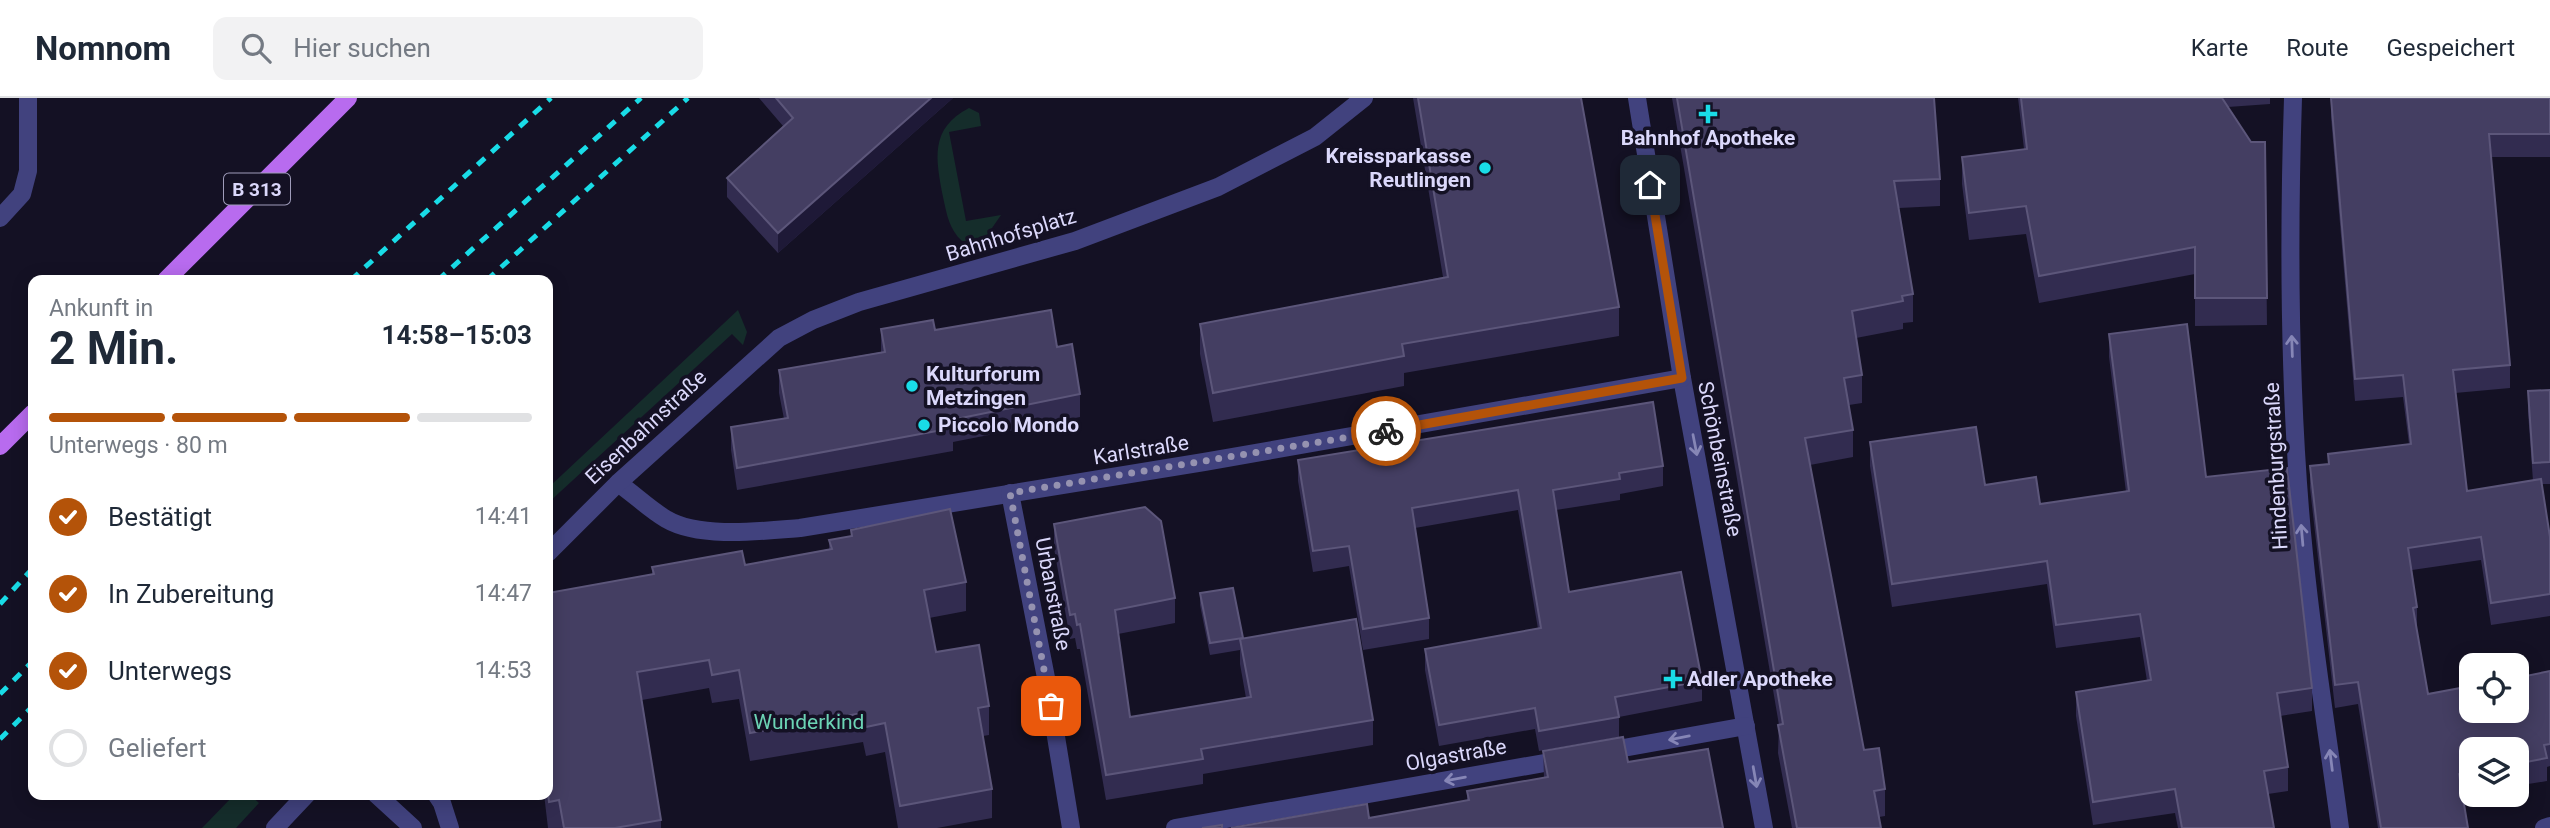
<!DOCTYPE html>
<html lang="de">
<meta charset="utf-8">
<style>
:root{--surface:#fff;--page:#f2f2f3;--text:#1f2937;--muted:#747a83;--line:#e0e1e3;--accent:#b45309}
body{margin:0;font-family:Roboto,sans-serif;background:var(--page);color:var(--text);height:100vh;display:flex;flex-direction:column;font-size:26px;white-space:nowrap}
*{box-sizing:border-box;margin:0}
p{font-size:23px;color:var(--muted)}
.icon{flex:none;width:38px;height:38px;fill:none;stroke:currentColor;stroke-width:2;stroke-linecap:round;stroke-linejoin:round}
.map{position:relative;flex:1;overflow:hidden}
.side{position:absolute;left:28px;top:177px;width:525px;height:525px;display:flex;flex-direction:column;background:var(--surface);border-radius:14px;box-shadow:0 4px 18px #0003}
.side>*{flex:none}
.tools{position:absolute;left:2459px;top:555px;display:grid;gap:14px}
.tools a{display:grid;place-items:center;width:70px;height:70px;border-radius:14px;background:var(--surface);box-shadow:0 4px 18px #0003;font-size:35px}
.pin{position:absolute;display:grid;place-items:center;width:60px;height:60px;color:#fff;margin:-30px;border-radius:14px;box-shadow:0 4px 10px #0006}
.courier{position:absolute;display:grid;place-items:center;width:70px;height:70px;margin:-35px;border:5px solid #b45309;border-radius:50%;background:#fff;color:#222;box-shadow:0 2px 9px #0007}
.headline em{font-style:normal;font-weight:700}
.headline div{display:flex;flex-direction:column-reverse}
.headline{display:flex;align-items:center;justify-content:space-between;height:119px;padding:0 21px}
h1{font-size:46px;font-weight:700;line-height:52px}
.bar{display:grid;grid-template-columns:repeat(4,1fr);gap:10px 7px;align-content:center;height:84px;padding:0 21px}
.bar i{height:9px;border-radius:5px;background:var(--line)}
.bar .current{background:var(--accent)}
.bar p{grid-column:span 4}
ol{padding:0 21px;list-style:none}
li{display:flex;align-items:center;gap:21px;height:77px}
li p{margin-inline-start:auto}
li .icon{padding:7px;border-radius:50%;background:var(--accent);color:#fff;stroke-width:4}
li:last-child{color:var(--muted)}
li i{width:38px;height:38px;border:4px solid var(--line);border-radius:50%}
header{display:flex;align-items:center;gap:42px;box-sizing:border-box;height:98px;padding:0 35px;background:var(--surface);border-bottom:2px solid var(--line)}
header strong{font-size:33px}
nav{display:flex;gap:38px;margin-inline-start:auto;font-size:24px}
.search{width:490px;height:63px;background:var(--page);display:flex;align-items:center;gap:18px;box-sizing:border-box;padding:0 24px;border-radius:14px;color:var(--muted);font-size:26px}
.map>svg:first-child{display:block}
.green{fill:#152d2b}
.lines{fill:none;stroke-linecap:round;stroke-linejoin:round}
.minor{stroke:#41427e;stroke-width:18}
.major{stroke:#b86bef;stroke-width:18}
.rail{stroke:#19dce7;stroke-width:5;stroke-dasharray:10 9;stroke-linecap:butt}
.wall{fill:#322c50}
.shaded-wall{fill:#1e1937}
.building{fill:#443e62;stroke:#5c567a;stroke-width:2}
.oneway{stroke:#8686b6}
.done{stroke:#9592b0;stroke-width:7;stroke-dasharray:0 12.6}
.route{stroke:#b45309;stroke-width:9}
.poi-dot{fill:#19dce7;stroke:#141124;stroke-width:2.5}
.labels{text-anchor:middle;stroke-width:7;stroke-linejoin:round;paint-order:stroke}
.shield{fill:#141124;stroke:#9f9cba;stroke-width:2}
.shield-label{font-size:19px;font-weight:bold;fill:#dbd8fb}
.poi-label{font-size:21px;font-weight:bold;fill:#dbd8fb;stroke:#141124;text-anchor:start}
.street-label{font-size:21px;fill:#dbd8fb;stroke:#141124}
.park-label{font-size:21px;fill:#6cd4b5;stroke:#141124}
</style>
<header>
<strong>Nomnom</strong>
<div class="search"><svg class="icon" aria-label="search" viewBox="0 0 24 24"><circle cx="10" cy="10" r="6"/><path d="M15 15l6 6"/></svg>Hier suchen</div>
<nav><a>Karte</a><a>Route</a><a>Gespeichert</a></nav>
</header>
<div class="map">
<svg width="2550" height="730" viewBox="0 0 2550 730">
<rect width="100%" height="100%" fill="#141124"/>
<g class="green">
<path d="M969,10L979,15L981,28L949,34L966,123L1001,117L983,143H962C949,131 947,117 943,99C936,61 929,31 969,10Z"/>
<path d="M738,212L747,234L743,247L732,236L548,405V390Z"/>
<path d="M234,697H250L259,705L236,730H202Z"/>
</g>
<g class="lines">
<g class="minor">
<path d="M1637,0L1682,280L1764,730"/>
<path d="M2293,0C2288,152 2289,305 2304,456C2313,548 2328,639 2340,730"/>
<path d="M0,120L22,96L28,73V0"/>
<path d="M618,385C634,396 649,411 666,421C700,441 762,433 800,430L1204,364L1682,280"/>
<path d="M1010,395L1048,590L1071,730"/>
<path d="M548,455L618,385L779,240L813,222L859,204L1075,143L1218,89L1315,39L1364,0"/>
<path d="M1601,654L1746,628"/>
<path d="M376,696L413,730"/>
<path d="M436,696L442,705L450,730"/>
<path d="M275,730L307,696"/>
<path d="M1175,730L1567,661"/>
<path d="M2544,730L2550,728"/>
</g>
<g class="major">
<path d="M166,182L348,0"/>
<path d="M0,348L33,315"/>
</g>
<g class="rail">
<path d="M351,182L551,0"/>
<path d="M438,182L641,0"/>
<path d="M487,182L688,0"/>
<path d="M0,506L33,470"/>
<path d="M0,596L33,563"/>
<path d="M0,641L33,608"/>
</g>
</g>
<g class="wall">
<path d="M759,0H953L778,155L727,99V80L783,28Z"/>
<path d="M1413,0H1581L1619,209V238L1404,275V288L1213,324L1200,256V226L1443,179Z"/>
<path d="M1672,0H1934L1940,81V108L1899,110L1913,196V224L1903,225V231L1856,240L1862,277V305L1849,307L1853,332V359L1810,367L1864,652L1885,691V718L1879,719L1881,730H1792L1778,655L1779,627Z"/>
<path d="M2018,0H2270V6L2228,9L2251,44H2265L2267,227L2195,228V176L2039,205L2026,136L1969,142L1962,86V59L2024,51Z"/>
<path d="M2331,0H2550V59H2491L2510,267V290L2455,295L2467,393L2533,383L2528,314V293L2550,292V386H2542L2550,439V518L2491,527L2481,462L2412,472L2417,509V532L2428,596L2550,573V668L2547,669V683L2516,688V651H2471V696L2463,698L2468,730H2378L2358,606L2335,610L2310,390V368L2328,366V356L2409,346L2403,299L2355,303L2331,19Z"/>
<path d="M881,231L935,232L1057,249L1080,296V319L953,344V353L737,392L731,352V329L784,321L779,295V272L881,254Z"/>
<path d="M2109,236L2206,379L2312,590V613L2280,618L2288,669V693L2268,696L2274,730H2178L2175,715L2093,727L2076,618V594L2147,583L2140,539L2056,550L2047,486L1892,509L1870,368V344L2040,406L2126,394L2109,259Z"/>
<path d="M1298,362L1663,368V388L1620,396V402L1556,412L1569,494L1702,583V603L1619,619V639L1539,653L1535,631L1439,648L1425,572V551L1538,531L1518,412L1415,430L1429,520V541L1363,552L1349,468L1313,474L1298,383Z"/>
<path d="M1054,426L1175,500V525L1118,536L1130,619L1246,600L1240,566V552L1210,557L1200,507V495L1243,541L1373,622V647L1203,676V686L1106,702L1080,551H1077L1075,540L1070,541L1054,450Z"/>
<path d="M851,432L966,484V513L929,520L936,554L989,608V637L983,638L992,691V720L937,730H898L885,654L866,658L863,644L750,663L739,601L712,605L709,590L642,602L661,722V730H548L544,696H548L652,477V469L745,467L829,451V442L851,438Z"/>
<path d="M1543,653L1628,664L1723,730L1369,720L1467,703V693L1544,680Z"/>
</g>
<path class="shaded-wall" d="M931,0H953L778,155V135Z"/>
<g class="building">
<path d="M776,0H931L778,135L727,80L793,20Z"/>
<path d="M1418,0H1581L1619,209L1402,246L1404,258L1213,295L1200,226L1448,179Z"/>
<path d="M1677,0H1934L1940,81L1894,83L1913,196L1902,198L1903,203L1852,213L1862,277L1844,280L1853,332L1805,340L1864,652L1879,650L1885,691L1874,693L1881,730H1797L1778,627L1783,626Z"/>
<path d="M2021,0H2222L2251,44H2265L2267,200H2195V149L2039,178L2026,108L1969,115L1962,59L2027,51Z"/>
<path d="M2331,0H2550V36H2489L2510,267L2453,272L2467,393L2541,381L2550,439V496L2491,505L2481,439L2408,450L2417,509L2413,510L2428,596L2471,588V612H2516V580L2550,573V646L2544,647L2547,660L2516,666V651H2471V674L2459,676L2468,730H2381L2358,584L2335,587L2310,368L2329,366L2328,356L2411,346L2403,277L2355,281Z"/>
<path d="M1051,212L1057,249L1072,246L1080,296L951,322L953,330L737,370L731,329L788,320L779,272L885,254L881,231L933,222L935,232Z"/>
<path d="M2187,226L2206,379L2287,370L2312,590L2277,595L2288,669L2264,673L2274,730H2182L2175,691L2093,704L2076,594L2151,582L2140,516L2056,527L2047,463L1892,486L1870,344L1976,329L1985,387L2036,379L2040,406L2129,393L2109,236Z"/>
<path d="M2550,292V364L2533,365L2528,293Z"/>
<path d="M1653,304L1663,368L1619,375L1620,381L1553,392L1569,494L1681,474L1702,583L1615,599L1619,619L1539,633L1535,610L1439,627L1425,551L1541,530L1518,392L1412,410L1429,520L1363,531L1349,448L1313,453L1298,362Z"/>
<path d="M1145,409L1161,423L1175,500L1115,512L1130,619L1251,599L1240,541L1356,521L1373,622L1201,651L1203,661L1106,677L1080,526L1077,527L1075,516L1070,517L1054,426Z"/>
<path d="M950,411L966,484L924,492L936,554L979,547L989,608L978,610L992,691L900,708L885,625L866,629L863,615L750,635L739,572L712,577L709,562L637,574L661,722L615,730H564L559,702L549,704L548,696V495L654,476L652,469L742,453L745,467L832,451L829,442L852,438L851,432Z"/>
<path d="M1233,490L1243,540L1210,545L1200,495Z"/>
<path d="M1623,639L1628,664L1708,651L1723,730H1231L1367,706L1369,720L1469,702L1467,693L1548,679L1543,653Z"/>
<path d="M1222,727V730H1202Z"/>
</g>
<defs><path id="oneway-shaft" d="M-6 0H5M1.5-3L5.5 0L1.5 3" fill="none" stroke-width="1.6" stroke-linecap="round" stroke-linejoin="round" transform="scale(1.75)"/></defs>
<g class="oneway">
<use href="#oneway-shaft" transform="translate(2292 248) rotate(-92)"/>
<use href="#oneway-shaft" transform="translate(1695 347) rotate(79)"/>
<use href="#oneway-shaft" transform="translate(2302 437) rotate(-95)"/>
<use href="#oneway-shaft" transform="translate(1679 640) rotate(169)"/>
<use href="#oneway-shaft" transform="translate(2331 662) rotate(-97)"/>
<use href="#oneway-shaft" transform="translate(1755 679) rotate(80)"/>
<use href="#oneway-shaft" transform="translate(1455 681) rotate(170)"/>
</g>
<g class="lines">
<path class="done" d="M1051,608L1010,395L1386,333"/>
<path class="route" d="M1386,333L1682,280L1650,87"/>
</g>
<g class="poi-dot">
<path d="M1704.5 5.5h7v7h7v7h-7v7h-7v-7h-7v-7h7z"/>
<circle cx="1485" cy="70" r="7"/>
<circle cx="912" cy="288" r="7"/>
<circle cx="924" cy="327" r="7"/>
<path d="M1669.5 570.5h7v7h7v7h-7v7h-7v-7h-7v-7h7z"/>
</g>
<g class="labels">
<rect class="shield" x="224" y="75.5" width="66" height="31" rx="5"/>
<g class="shield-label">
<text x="257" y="98">B 313</text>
</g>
<g class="poi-label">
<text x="1708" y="47" text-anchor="middle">Bahnhof Apotheke</text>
<text x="1471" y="65" text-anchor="end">Kreissparkasse<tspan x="1471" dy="24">Reutlingen</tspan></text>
<text x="926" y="283">Kulturforum<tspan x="926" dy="24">Metzingen</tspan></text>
<text x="938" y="334">Piccolo Mondo</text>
<text x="1687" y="588">Adler Apotheke</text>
</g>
<g class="street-label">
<text transform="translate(1011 137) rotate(-17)" y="7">Bahnhofsplatz</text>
<text transform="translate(646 329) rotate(-43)" y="7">Eisenbahnstraße</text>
<text transform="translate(1141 352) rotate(-9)" y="7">Karlstraße</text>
<text transform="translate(1720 361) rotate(79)" y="7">Schönbeinstraße</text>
<text transform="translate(2276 368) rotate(-93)" y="7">Hindenburgstraße</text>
<text transform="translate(1053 496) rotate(79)" y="7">Urbanstraße</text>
<text transform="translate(1456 657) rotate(-10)" y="7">Olgastraße</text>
</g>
<g class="park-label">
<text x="809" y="631">Wunderkind</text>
</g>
</g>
</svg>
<div class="tools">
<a><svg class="icon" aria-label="locate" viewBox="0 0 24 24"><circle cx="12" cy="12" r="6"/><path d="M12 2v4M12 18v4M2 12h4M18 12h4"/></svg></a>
<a><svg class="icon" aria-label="layers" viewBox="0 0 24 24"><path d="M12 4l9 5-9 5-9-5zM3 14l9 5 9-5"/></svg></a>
</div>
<div class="pin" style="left:1051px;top:608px;background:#ea580c"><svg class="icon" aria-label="bag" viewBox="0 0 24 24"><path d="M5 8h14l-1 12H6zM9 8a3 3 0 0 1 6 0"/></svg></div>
<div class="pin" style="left:1650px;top:87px;background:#1f2937"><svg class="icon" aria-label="home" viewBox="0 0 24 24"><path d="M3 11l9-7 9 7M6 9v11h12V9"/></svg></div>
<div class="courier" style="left:1386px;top:333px"><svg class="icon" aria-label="bike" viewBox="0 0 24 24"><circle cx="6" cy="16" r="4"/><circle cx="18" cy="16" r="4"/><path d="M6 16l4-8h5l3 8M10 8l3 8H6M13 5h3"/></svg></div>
<section class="side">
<div class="headline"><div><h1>2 Min.</h1><p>Ankunft in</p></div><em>14:58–15:03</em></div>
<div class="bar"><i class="current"></i><i class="current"></i><i class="current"></i><i></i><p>Unterwegs · 80 m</p></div>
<ol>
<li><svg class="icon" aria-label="check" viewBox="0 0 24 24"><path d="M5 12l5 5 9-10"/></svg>Bestätigt<p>14:41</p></li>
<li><svg class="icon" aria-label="check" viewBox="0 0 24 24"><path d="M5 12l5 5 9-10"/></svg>In Zubereitung<p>14:47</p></li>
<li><svg class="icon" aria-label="check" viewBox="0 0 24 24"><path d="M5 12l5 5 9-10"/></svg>Unterwegs<p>14:53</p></li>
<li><i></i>Geliefert</li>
</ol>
</section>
</div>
